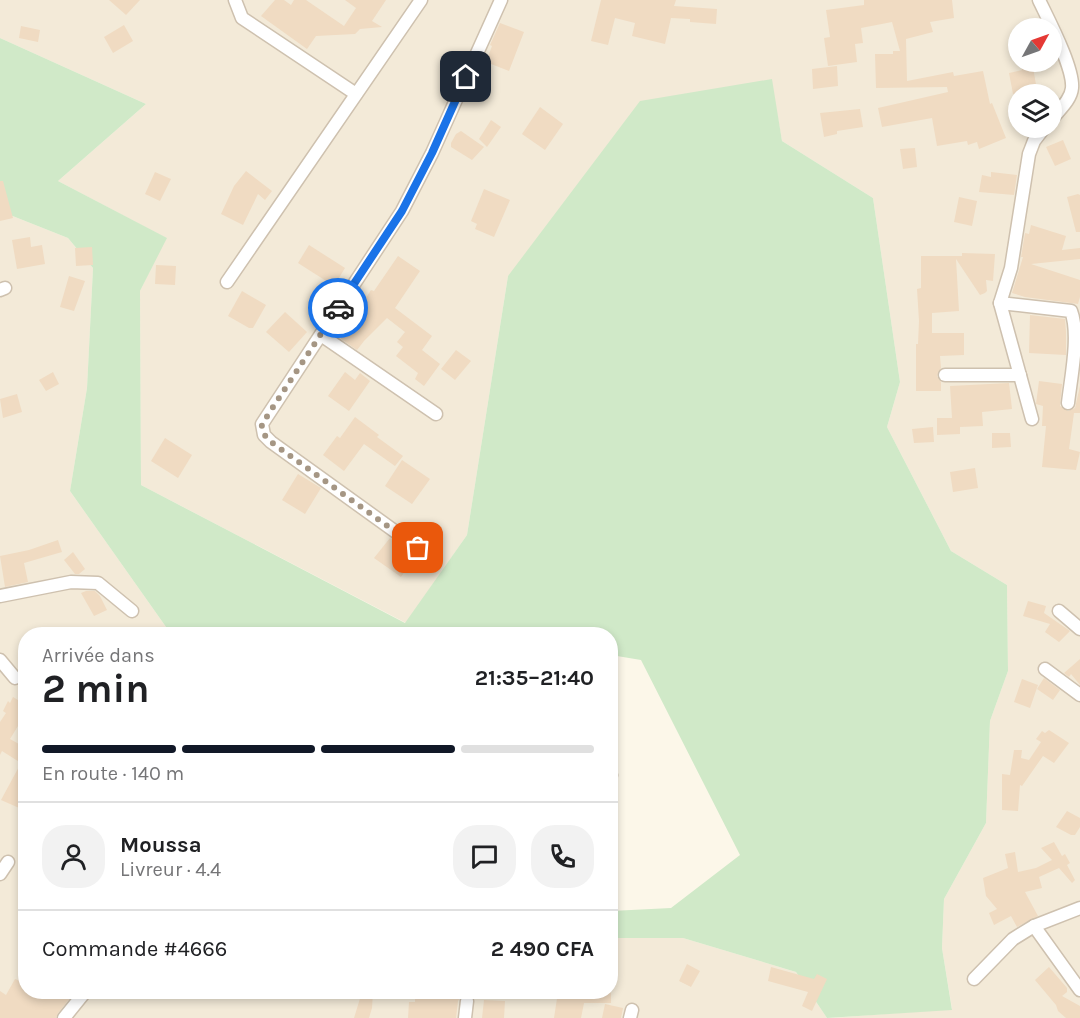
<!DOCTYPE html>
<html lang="fr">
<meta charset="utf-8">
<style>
:root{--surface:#fff;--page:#f2f2f2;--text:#202124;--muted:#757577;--line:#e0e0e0;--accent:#111827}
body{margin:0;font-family:Karla,sans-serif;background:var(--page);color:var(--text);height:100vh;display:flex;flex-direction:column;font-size:22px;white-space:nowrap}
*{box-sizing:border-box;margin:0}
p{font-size:20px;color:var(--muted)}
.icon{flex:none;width:33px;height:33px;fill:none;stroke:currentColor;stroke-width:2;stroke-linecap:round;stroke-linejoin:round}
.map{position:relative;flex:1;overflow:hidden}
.side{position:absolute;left:18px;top:627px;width:600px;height:372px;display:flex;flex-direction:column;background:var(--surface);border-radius:24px;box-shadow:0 3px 9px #0003}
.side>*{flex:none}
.needle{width:39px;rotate:50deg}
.buttons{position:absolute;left:1008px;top:18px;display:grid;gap:12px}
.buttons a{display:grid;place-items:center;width:54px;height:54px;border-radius:50%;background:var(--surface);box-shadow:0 3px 9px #0003;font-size:30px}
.pin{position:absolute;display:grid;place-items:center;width:51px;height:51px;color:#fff;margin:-26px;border-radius:12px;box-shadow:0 3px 9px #0006}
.courier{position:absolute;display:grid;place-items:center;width:60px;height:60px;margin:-30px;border:4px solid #1a73e8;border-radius:50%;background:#fff;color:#222;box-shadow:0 2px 8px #0007}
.summary em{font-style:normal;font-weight:700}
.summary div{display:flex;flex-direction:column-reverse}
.summary{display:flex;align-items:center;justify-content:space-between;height:102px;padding:0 24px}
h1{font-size:39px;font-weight:700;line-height:45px}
.bar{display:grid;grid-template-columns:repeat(4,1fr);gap:9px 6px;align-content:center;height:72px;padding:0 24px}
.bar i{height:8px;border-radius:4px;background:var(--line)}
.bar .selected{background:var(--accent)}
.bar p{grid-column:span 4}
.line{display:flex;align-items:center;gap:15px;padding:0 24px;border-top:2px solid var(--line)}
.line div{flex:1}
.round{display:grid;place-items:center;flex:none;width:63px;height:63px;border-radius:24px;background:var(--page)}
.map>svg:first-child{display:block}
.residential{fill:#f3ead8;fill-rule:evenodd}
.green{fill:#d0e9c8}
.building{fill:#f0dbc2}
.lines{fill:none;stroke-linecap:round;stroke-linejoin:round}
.street-casing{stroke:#cec1af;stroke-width:15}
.street{stroke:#fff;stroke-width:12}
.done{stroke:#a59684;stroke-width:6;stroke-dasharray:0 10.8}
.route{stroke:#1a73e8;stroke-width:8}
</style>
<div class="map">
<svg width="1080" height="1018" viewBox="0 0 1080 1018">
<rect width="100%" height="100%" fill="#fcf7e9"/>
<g class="residential">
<path d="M0,0H1080V1018H831L952,1009L942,948L944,899L986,823L990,721L1008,671L1007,585L951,551L887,427L900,382L873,198L782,141L771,80L508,276L467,535L406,623L141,485L140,291L166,238L58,181L146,104L0,38ZM1018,28H1052V62H1018ZM1018,94H1052V128H1018Z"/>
<path d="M0,211L68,238L93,268L87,388L70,491L171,634H26V992H610L611,938H683L796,972L827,1018H0Z"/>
</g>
<path class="green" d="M0,38L146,104L58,181L167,238L140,291L141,485L405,623L467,535L508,276L640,101L772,79L782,141L873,198L900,382L887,427L951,551L1007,585L1008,671L990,721L986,823L944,899L942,948L952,1010L827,1018L796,972L683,938H611V911L671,908L740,855L641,660L611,655L610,634L446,633L444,634H171L70,491L87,388L93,268L68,238L0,211Z"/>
<g class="building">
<path d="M109,0H140L126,15Z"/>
<path d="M275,0H284L291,5L294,0H306L344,26L356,8L345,0H386L372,21L382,27L360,29L355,34L316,36L307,49L261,16Z"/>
<path d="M601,0H676L674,6L717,9L716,24L690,22V19L671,18L665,44L632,36L635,23L615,18L608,45L591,41Z"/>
<path d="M864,0H952L954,18L930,22L933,32L906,39L907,81L953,72L954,76L983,71L990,104L992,103L1006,138L979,149L977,142L968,145L967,141L937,146L932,118L882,127L878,108L948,92L947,87L876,88L875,54H893V51H900L892,22L861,28L863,43L855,44L857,62L828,66L824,38L830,37L826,10L864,5Z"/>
<path d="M500,23L524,32L509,71L486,62L492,46L490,45Z"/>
<path d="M124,25L133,41L113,53L104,37Z"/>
<path d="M21,26L40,30L38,42L19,38Z"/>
<path d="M1020,62H1032L1037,90L1013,94L1009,73L1022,70Z"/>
<path d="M837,66L838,86L813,89L812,69Z"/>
<path d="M540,107L563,124L545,150L522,134Z"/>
<path d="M860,109L863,127L837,131V134L824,137L820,113Z"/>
<path d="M491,120L501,127L487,147L479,139Z"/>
<path d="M461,131L484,147L472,160L451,147V143L456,134Z"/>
<path d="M1063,140L1071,159L1055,166L1046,147Z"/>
<path d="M915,148L917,167L903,169L900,149Z"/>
<path d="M246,171L272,191L265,200L258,194L243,225L221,214L234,186Z"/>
<path d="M155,172L171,179L160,201L145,194Z"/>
<path d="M991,172L1017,175L1014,195L979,192L982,175L991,177Z"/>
<path d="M0,181H3L13,218L0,221Z"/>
<path d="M484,189L510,200L494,237L475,229L477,224L471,221Z"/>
<path d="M1078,194L1080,195V232H1076L1067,197Z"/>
<path d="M959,197L977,201L972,226L954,222Z"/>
<path d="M1031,225L1066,236L1062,250L1080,248V259L1031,264L1080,280V297L1078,304L1025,297L1012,293L1023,257H1021L1025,233L1029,234Z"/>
<path d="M30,237L31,247L42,245L45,264L17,269L12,240Z"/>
<path d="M309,245L345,268L334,286L298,263Z"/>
<path d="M92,247L93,265L76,266L75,248Z"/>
<path d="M962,253L995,254L993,281L986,280L987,291L985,293L980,295L956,259L959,311L932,313V333H964V355L940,356L941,368L937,376L941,382V391H916V344H918L919,321L917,289L921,288V256H962Z"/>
<path d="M398,256L420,271L395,308L432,336L422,350L440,364L424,386L415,379L418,373L396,356L403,347L397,342L405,332L387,318L364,341L357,350L341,339V333L337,329V325L344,314L356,304L360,307L371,290L374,291Z"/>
<path d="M156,265L176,266L175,285L155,284Z"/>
<path d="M69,276L85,281L74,311L60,307Z"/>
<path d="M242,291L266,305L253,328H249L228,316Z"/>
<path d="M285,312L307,332L289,352L266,332Z"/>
<path d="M1030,315L1065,319L1066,332V355L1029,353Z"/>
<path d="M456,350L471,361L455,380L441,369Z"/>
<path d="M53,372L59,384L46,391L39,380Z"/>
<path d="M345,372L355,380L360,373L370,381L349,411L328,396Z"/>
<path d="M1039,381L1062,384L1060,406L1068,411L1075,408L1080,386V413H1074L1069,449L1080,452L1076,470L1042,467L1046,426H1042L1043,406L1036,404Z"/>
<path d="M1009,383L1012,409L982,412L983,426L960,427V434L937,435V418H952L950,386Z"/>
<path d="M17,394L22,412L3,418L0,399Z"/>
<path d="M355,417L379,435L377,437L403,456L395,466L364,444L344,471L323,455L337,436L340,438Z"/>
<path d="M933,427L934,442L914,443L912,429Z"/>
<path d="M992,433H1010L1011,447L992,448Z"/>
<path d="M165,438L192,455L178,478L151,461Z"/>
<path d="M402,460L430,479L412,504L385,486Z"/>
<path d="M975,468L978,488L953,492L950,472Z"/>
<path d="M298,474L321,488L305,514L282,500Z"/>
<path d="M390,538L412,554L408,560L411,562L401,577L374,558Z"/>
<path d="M58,540L62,552L24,563L28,582L5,587L0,556L29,550Z"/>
<path d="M73,552L85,569L79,574H75L64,560Z"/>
<path d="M86,591H95L100,596L107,610L94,616L81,593Z"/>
<path d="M1028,601L1046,606L1044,613L1070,631L1059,642L1045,632L1050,624L1023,616Z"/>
<path d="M1080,659V685L1071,674L1069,677L1064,673Z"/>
<path d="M1044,678L1060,690L1053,700L1037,689Z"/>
<path d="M1022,679L1038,685L1030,708L1014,702Z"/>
<path d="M13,697L26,705V713L10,739L26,748V811L1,800L21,763L2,751L0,755V722L6,713L3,711L8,701L10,703Z"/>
<path d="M1049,730L1069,743L1054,763L1043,756L1022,786L1020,785L1018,811L1002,810V774L1010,775L1014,750H1022L1021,758L1029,760L1041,742L1036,739L1042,731L1045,733Z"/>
<path d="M1067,811L1080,818V827L1075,835H1071L1056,827Z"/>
<path d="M1054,842L1062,856L1065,854L1070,863L1067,865L1075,880L1072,883L1059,868L1039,877L1042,888L1025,892L1038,916L1017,927L1011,916L994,925L989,913L997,909L986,896L983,878L1008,868L1005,854L1015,852L1018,872L1036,868L1052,860L1041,848Z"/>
<path d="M687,964L700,971L691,987L679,981Z"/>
<path d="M26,966V992H75L58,1013L56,1018H0V991L6,995L15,979L18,980Z"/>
<path d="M771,967L814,979L817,974L827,979L812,1011L802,1006L808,992L768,981Z"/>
<path d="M1049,967L1067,988V992L1062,996L1080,1006V1018H1066L1058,1011L1056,1005L1035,980Z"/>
<path d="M362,992H373L372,1008L369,1018H354Z"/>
<path d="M415,992H465V993L461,996L458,1001L456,1018H408L409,1002H415Z"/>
<path d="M558,992H611V1003H584L581,1018H554Z"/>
<path d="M484,1000L505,1001L504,1018H482Z"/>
<path d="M605,1004L623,1008L621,1018H602Z"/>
</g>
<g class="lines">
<g class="street-casing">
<g id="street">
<path d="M235,0L242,18L356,94"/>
<path d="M1039,0C1048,19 1074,68 1072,88C1071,100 1059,110 1052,119"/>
<path d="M227,282L421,0"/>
<path d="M0,290L5,288"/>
<path d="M1000,303L1071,311C1080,334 1071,377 1068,403"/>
<path d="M321,335L436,414"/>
<path d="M945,375H1020"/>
<path d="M1032,419L1000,303L1011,268L1029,154L1034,141L1044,128"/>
<path d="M418,548L271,442L264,435L262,424L402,211L432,153L501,0"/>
<path d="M0,596L71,582L98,583L132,611"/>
<path d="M1059,611L1080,629"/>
<path d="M0,660L15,678"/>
<path d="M1045,669L1080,695"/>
<path d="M610,775H611"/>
<path d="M0,874L8,862"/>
<path d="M1034,926L1080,990"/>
<path d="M974,979L1013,939L1034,926L1080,908"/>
<path d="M64,1018L85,992"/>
<path d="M465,1018L467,1001"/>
<path d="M630,1018L632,1010"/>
</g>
</g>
<use href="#street" class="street"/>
</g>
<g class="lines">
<path class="done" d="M338,308L262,424C261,432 265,436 271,442L418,548"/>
<path class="route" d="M338,308L402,211L432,153L466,77"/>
</g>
</svg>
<div class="buttons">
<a><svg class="needle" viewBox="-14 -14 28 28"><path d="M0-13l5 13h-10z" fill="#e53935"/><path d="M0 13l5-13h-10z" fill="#757577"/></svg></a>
<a><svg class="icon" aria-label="layers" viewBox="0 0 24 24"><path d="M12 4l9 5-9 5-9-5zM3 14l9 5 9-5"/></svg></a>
</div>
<div class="pin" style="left:418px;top:548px;background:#ea580c"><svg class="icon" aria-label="bag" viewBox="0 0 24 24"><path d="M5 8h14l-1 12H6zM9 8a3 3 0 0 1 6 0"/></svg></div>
<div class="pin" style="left:466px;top:77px;background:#1f2937"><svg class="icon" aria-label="home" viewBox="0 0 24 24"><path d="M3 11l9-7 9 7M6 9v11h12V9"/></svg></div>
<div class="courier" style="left:338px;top:308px"><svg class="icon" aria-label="car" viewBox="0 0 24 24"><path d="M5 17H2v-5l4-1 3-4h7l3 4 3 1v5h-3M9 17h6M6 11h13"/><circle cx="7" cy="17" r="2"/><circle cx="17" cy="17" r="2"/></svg></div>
<section class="side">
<div class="summary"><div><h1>2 min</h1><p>Arrivée dans</p></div><em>21:35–21:40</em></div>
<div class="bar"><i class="selected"></i><i class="selected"></i><i class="selected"></i><i></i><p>En route · 140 m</p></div>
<div class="line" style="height:108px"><a class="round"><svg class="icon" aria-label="person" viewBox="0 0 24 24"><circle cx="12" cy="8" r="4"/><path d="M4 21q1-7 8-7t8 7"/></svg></a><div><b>Moussa</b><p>Livreur · 4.4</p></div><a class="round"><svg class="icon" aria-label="chat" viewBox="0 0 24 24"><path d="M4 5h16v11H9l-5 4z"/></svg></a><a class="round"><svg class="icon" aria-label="phone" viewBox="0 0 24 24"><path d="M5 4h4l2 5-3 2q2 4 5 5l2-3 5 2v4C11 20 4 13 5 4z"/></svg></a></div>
<div class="line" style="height:78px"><div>Commande #4666</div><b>2 490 CFA</b></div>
</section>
</div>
